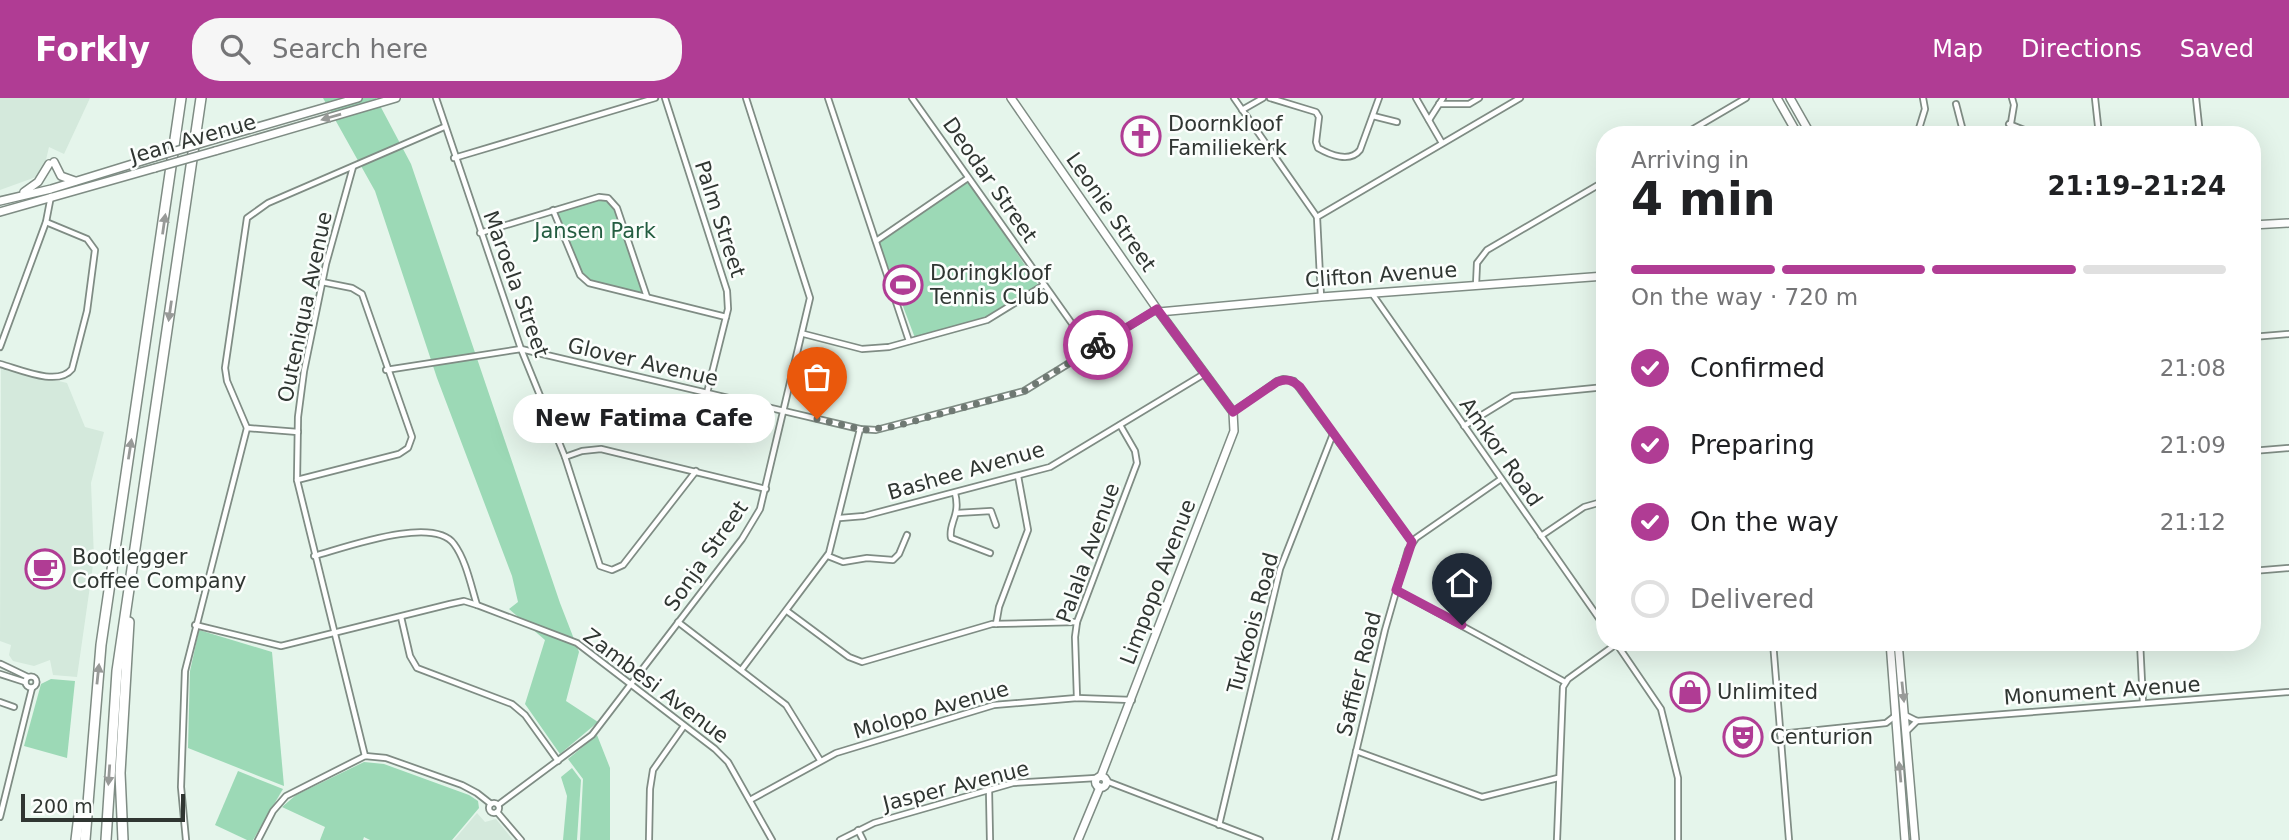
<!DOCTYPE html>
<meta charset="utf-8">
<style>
:root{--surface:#fff;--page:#f6f6f6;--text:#202124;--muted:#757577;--line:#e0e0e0;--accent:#b03c94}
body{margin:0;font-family:"DejaVu Sans",sans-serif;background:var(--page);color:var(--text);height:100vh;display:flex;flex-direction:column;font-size:26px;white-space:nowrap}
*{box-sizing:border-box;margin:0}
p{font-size:23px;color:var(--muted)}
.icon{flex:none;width:38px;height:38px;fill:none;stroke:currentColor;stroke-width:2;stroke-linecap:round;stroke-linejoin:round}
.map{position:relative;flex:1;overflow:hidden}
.side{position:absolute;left:1596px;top:28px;width:665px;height:525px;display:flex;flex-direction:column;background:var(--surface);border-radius:28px;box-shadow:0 7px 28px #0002}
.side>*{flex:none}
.scale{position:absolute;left:21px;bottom:18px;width:164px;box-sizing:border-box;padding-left:7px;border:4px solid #303632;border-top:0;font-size:19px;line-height:24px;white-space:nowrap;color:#303632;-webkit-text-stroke:5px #fbfefc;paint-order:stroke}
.pin{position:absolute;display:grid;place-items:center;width:60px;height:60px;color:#fff;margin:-72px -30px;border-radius:50% 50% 50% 0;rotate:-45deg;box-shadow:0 0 7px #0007}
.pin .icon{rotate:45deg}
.courier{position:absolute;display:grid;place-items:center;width:70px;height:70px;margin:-35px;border:5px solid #b03c94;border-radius:50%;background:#fff;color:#222;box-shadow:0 2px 9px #0007}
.bubble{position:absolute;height:49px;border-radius:24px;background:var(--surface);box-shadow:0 7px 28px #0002;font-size:23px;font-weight:800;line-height:49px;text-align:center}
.summary em{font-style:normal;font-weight:800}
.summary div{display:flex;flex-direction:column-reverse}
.summary{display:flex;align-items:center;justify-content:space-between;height:119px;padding:0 35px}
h1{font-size:46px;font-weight:800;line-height:52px}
.bar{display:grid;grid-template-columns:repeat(4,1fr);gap:10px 7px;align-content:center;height:84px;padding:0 35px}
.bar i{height:9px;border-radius:5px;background:var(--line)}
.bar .on{background:var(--accent)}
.bar p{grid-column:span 4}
ol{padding:0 35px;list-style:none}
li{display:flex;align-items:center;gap:21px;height:77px}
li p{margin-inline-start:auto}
li .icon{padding:7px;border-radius:50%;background:var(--accent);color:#fff;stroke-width:4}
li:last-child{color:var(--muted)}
li i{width:38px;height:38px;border:4px solid var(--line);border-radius:50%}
header{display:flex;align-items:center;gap:42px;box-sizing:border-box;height:98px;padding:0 35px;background:var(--accent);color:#fff}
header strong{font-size:33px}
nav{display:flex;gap:38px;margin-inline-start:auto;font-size:24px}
.search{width:490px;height:63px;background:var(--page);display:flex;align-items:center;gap:18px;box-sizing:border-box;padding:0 24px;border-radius:28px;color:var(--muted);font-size:26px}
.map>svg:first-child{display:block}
.built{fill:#d4e9dc}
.green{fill:#9cd9b6}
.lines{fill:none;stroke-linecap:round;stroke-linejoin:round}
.street-casing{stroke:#7f8c84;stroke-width:8}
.secondary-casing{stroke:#7f8c84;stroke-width:10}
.highway-casing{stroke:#7f8c84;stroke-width:12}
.street{stroke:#fff;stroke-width:4.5}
.secondary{stroke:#fff;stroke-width:7}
.highway{stroke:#fff;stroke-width:9}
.secondary-bridge-casing{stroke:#7f8c84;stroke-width:10;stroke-linecap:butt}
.secondary-bridge{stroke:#fff;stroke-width:7}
.oneway{fill:#989a98}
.done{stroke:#6f7973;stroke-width:7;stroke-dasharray:0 12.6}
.route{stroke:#b03c94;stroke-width:9}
.labels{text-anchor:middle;stroke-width:5;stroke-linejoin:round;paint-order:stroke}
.poi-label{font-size:21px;fill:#303632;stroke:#fbfefc;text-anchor:start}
.street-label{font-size:21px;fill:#303632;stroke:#fbfefc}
.park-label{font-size:21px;fill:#245d41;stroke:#fbfefc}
</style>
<header>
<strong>Forkly</strong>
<div class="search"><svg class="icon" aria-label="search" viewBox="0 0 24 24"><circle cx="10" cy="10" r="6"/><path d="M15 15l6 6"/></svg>Search here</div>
<nav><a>Map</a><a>Directions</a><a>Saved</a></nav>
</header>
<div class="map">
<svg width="2289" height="742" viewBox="0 0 2289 742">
<rect width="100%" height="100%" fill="#e5f5eb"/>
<g class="built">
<path d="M0,0H90L64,56L49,49L45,66L36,79L0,92Z"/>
<path d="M1,269L67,285L85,329L104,334L91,385L94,460L77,579L53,577L50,562L34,568L13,563L9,557L11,547L0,543Z"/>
<path d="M477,715L485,724L496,721L513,742H454Z"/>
</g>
<g class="green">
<path d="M323,0H376L411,66L560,505L579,554L566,603L598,624L560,656L525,606L545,542L509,511L518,504L512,478L437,280L375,93Z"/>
<path d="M968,82L1039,188L986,221L915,240L879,145Z"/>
<path d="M598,97H606L616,103L645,197L589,184L581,175L555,113Z"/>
<path d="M199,532L272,554L284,688L188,650L190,573Z"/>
<path d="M51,581L75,583L67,660L24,648L41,586Z"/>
<path d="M597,637L610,670V742H580L583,681L568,661Z"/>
<path d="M364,664L384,666L469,697L478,703L479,710L452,742H370L364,739L363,742H320L325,729L282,709L296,697Z"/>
<path d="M572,670L581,682L577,742H563L567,698L561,679Z"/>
<path d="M238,673L283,691L253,742H247L215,727Z"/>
</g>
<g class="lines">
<g class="street-casing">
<g id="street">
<path d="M436,0L521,251L565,359L600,468L612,472L623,467L696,373"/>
<path d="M665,0L727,193L728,211L707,295"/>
<path d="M828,0L909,243"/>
<path d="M912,0L1090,251"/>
<path d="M1234,0L1317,119"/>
<path d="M1270,0L1316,14L1319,19L1316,44L1318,50C1330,57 1350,65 1360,52L1379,0"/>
<path d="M1416,0L1442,45"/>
<path d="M2095,0L2099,37"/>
<path d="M2196,0L2200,37"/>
<path d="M1439,6H1469L1479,0"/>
<path d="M1956,6L1964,37"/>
<path d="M1242,12L1263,0"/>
<path d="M1373,18L1397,24"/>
<path d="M1429,22L1443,0"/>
<path d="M2009,26L2037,37"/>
<path d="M1683,37L1746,0"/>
<path d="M1869,37L1870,36"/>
<path d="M1917,37L1925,11L1923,0"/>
<path d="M2009,37L2014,7L2012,0"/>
<path d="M454,60L655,0"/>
<path d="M353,69L326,166L304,273L298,319L297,382L365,658"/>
<path d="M553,112L580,177L589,185L726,219"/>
<path d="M480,135L599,99L608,100L617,110L647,199"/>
<path d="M876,143L968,80"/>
<path d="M1476,187L1477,165L1487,152L1605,83"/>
<path d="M1373,197L1605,529"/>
<path d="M1321,199L1317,119L1520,0"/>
<path d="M804,236L862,251L889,249L987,222L1044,187"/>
<path d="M2252,239L2289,236"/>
<path d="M0,249L46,124L51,98"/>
<path d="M0,266C19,271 58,289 72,271L87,213L95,152L87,141L46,124"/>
<path d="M386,272L521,251L860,331L876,332L1024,293L1157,211"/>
<path d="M1233,314L1277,283L1283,281L1294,283L1412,444"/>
<path d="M1464,328L1513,298L1605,289"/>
<path d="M247,330L298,334"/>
<path d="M2252,353L2289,350"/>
<path d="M565,359L582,353L601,351L766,391"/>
<path d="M297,382L399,356L408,350L412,339L362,196L352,190L322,184"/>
<path d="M955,395C961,418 948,425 951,440L990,455"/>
<path d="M957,415L991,413L996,427"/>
<path d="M840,420L864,418L1050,369L1204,276"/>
<path d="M1541,438L1584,409L1605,403"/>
<path d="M314,458C344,450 433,417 454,446C466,462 471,488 477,507"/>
<path d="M828,458L843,464L867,460L893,462L899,456L907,437"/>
<path d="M2252,473L2289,470"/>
<path d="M1396,492L1565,584"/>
<path d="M787,513L849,559L862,564L992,526L1077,524"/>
<path d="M401,519L410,558L417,570L512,606L525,617L558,663"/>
<path d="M678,524L786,607L820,662"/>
<path d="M996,526L999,509L1028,432L1018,378"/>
<path d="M195,527L281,548L450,506L464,503L477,507L577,545L715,651L728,664L772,742"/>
<path d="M1773,544L1789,742"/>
<path d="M2140,544L2143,605"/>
<path d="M1616,545L1661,611L1678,680V742"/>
<path d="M1,566L28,579"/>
<path d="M742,571L829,455L860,331"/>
<path d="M0,576L25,584"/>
<circle cx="31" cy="584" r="5.5"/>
<path d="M1077,600L1075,539L1077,524L1137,365L1135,353L1120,327"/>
<path d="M0,604L14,609"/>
<path d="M1905,617L1917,623L2289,594"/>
<path d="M1907,633L1917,623"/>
<path d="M1780,636L1886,625L1895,618"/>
<path d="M1356,653L1482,699L1558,680"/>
<path d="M1106,683L1260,742"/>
<path d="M989,692L990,742"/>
<path d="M750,702L836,655L994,607L1077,600L1132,602"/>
<circle cx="494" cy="710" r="5"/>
<path d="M498,707L592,637L742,441L760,411L810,200L746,0"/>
<path d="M497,714L521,742"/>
<path d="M0,719L32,590"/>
<path d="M1219,727L1280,471L1333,336"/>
<path d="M858,732L863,742"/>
<path d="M186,742L181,689L185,573L247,330L227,283L225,270L247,120L268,105L444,29"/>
<path d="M258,742L273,713L286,698L365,658L386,660L462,687L477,695L491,706"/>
<path d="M649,742L650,691L653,672L684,628"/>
<path d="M840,742L874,725L1013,685L1096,680"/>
<path d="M1335,742L1385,532L1408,452L1416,440L1501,381"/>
<path d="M1557,742L1563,589L1568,581L1619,544"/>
</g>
</g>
<g class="secondary-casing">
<g id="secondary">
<path d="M1011,0L1157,211L1233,314L1234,333L1101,678"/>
<path d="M1777,0L1798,37"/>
<path d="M1790,0L1811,37"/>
<path d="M216,41L358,0"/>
<path d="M215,53L396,0"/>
<path d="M54,64L61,78L75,83"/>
<path d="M24,94L38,84L49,66"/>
<path d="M0,103L51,91L155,59"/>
<path d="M0,114L155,70"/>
<path d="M2252,127L2289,125"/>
<path d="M1159,214L1321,199L1605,178"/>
<path d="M1890,544L1905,742"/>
<path d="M1898,544L1915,742"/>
<circle cx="1101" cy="684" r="5.5"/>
<path d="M1078,742L1100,689"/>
</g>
</g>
<g class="highway-casing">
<g id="highway">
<path d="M76,742L80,709"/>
<path d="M85,742L101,547L181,0"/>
<path d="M106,742L117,573L201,0"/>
<path d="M123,742L120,675L129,524"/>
</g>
</g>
<use href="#street" class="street"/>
<use href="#secondary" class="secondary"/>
<use href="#highway" class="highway"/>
<g class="secondary-bridge-casing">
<g id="secondary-bridge">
<path d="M155,59L216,41"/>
<path d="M155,70L215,53"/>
</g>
</g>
<use href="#secondary-bridge" class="secondary-bridge"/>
</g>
<defs><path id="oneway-solid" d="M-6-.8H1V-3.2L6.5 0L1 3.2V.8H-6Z" transform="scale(1.75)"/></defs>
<g class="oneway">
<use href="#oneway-solid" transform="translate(331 19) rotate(164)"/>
<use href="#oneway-solid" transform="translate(164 126) rotate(-82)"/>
<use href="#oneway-solid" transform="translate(170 213) rotate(98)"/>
<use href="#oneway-solid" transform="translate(130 351) rotate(-81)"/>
<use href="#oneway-solid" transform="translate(98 576) rotate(-84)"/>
<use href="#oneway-solid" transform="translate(1903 594) rotate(84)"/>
<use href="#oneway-solid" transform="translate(1900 674) rotate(-95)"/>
<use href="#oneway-solid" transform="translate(109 677) rotate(94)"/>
</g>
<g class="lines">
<path class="done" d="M817,321L865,332L896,328L1024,293L1098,247"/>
<path class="route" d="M1098,247L1157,211L1233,314L1277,284C1287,280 1292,282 1300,289L1412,444L1396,492L1462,527"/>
</g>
<defs>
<g id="church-ring" transform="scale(2.0125)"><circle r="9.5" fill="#fbfefc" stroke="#b03c94" stroke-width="1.5"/><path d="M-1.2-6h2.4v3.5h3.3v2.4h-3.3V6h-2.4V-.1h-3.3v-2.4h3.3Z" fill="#b03c94"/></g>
<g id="stadium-ring" transform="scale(2.0125)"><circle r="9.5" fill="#fbfefc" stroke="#b03c94" stroke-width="1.5"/><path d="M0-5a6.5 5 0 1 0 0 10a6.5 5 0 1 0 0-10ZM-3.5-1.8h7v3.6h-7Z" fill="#b03c94"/></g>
<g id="cafe-ring" transform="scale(2.0125)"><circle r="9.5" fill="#fbfefc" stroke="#b03c94" stroke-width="1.5"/><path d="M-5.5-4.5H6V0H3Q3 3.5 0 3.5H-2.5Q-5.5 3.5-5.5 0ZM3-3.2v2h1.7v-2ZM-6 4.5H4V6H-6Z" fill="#b03c94"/></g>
<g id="shop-ring" transform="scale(2.0125)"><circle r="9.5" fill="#fbfefc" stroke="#b03c94" stroke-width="1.5"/><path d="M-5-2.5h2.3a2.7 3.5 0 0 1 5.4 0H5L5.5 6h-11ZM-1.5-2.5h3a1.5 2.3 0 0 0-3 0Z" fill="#b03c94"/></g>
<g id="theatre-ring" transform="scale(2.0125)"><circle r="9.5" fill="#fbfefc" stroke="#b03c94" stroke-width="1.5"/><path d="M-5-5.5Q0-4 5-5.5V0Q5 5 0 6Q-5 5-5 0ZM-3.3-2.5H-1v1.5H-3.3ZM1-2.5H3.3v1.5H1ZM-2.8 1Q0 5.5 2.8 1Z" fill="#b03c94"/></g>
</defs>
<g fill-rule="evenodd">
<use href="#church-ring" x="1141" y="38"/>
<use href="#stadium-ring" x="903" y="187"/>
<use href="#cafe-ring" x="45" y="471"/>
<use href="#shop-ring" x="1690" y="594"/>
<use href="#theatre-ring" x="1743" y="639"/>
</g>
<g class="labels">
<g class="poi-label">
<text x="1168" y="33">Doornkloof<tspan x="1168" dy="24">Familiekerk</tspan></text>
<text x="930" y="182">Doringkloof<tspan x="930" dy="24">Tennis Club</tspan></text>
<text x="72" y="466">Bootlegger<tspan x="72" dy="24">Coffee Company</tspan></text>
<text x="1717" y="601">Unlimited</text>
<text x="1770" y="646">Centurion</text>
</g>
<g class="street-label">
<text transform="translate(193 41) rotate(-16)" y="7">Jean Avenue</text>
<text transform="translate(990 82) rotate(55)" y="7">Deodar Street</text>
<text transform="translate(1111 114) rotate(55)" y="7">Leonie Street</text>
<text transform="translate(720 121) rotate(72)" y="7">Palm Street</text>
<text transform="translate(1381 177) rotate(-4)" y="7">Clifton Avenue</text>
<text transform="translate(516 186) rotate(70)" y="7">Maroela Street</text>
<text transform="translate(305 209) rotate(-78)" y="7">Outeniqua Avenue</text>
<text transform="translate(643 264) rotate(13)" y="7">Glover Avenue</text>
<text transform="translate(1501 354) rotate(55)" y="7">Amkor Road</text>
<text transform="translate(966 373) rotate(-16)" y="7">Bashee Avenue</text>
<text transform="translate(1088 455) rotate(-70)" y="7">Palala Avenue</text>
<text transform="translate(706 458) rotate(-55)" y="7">Sonja Street</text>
<text transform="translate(1158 484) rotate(-69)" y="7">Limpopo Avenue</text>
<text transform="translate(1253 525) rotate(-75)" y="7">Turkoois Road</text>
<text transform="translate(1359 576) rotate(-76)" y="7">Saffier Road</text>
<text transform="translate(656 588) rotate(37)" y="7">Zambesi Avenue</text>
<text transform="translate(2102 593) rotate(-4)" y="7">Monument Avenue</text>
<text transform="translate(931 612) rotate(-16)" y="7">Molopo Avenue</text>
<text transform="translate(956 688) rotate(-14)" y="7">Jasper Avenue</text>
</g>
<g class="park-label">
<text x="595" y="140">Jansen Park</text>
</g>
</g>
</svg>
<div class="scale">200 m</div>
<div class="pin" style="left:817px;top:321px;background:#ea580c"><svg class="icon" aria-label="bag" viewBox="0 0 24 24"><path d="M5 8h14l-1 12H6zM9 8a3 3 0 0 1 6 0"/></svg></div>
<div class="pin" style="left:1462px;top:527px;background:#1f2937"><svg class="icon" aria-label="home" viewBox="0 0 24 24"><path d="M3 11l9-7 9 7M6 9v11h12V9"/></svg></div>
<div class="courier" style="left:1098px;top:247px"><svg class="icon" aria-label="bike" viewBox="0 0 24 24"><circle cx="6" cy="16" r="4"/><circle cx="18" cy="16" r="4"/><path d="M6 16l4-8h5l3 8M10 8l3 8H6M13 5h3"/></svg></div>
<div class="bubble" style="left:513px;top:296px;width:262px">New Fatima Cafe</div>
<section class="side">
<div class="summary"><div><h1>4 min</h1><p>Arriving in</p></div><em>21:19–21:24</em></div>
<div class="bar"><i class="on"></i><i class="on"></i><i class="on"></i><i></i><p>On the way · 720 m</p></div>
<ol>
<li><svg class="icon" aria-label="check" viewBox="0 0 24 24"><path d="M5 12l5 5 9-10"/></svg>Confirmed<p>21:08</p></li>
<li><svg class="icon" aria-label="check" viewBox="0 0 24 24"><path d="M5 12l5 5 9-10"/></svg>Preparing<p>21:09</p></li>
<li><svg class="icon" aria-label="check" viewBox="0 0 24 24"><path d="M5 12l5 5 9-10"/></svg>On the way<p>21:12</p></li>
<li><i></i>Delivered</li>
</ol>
</section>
</div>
